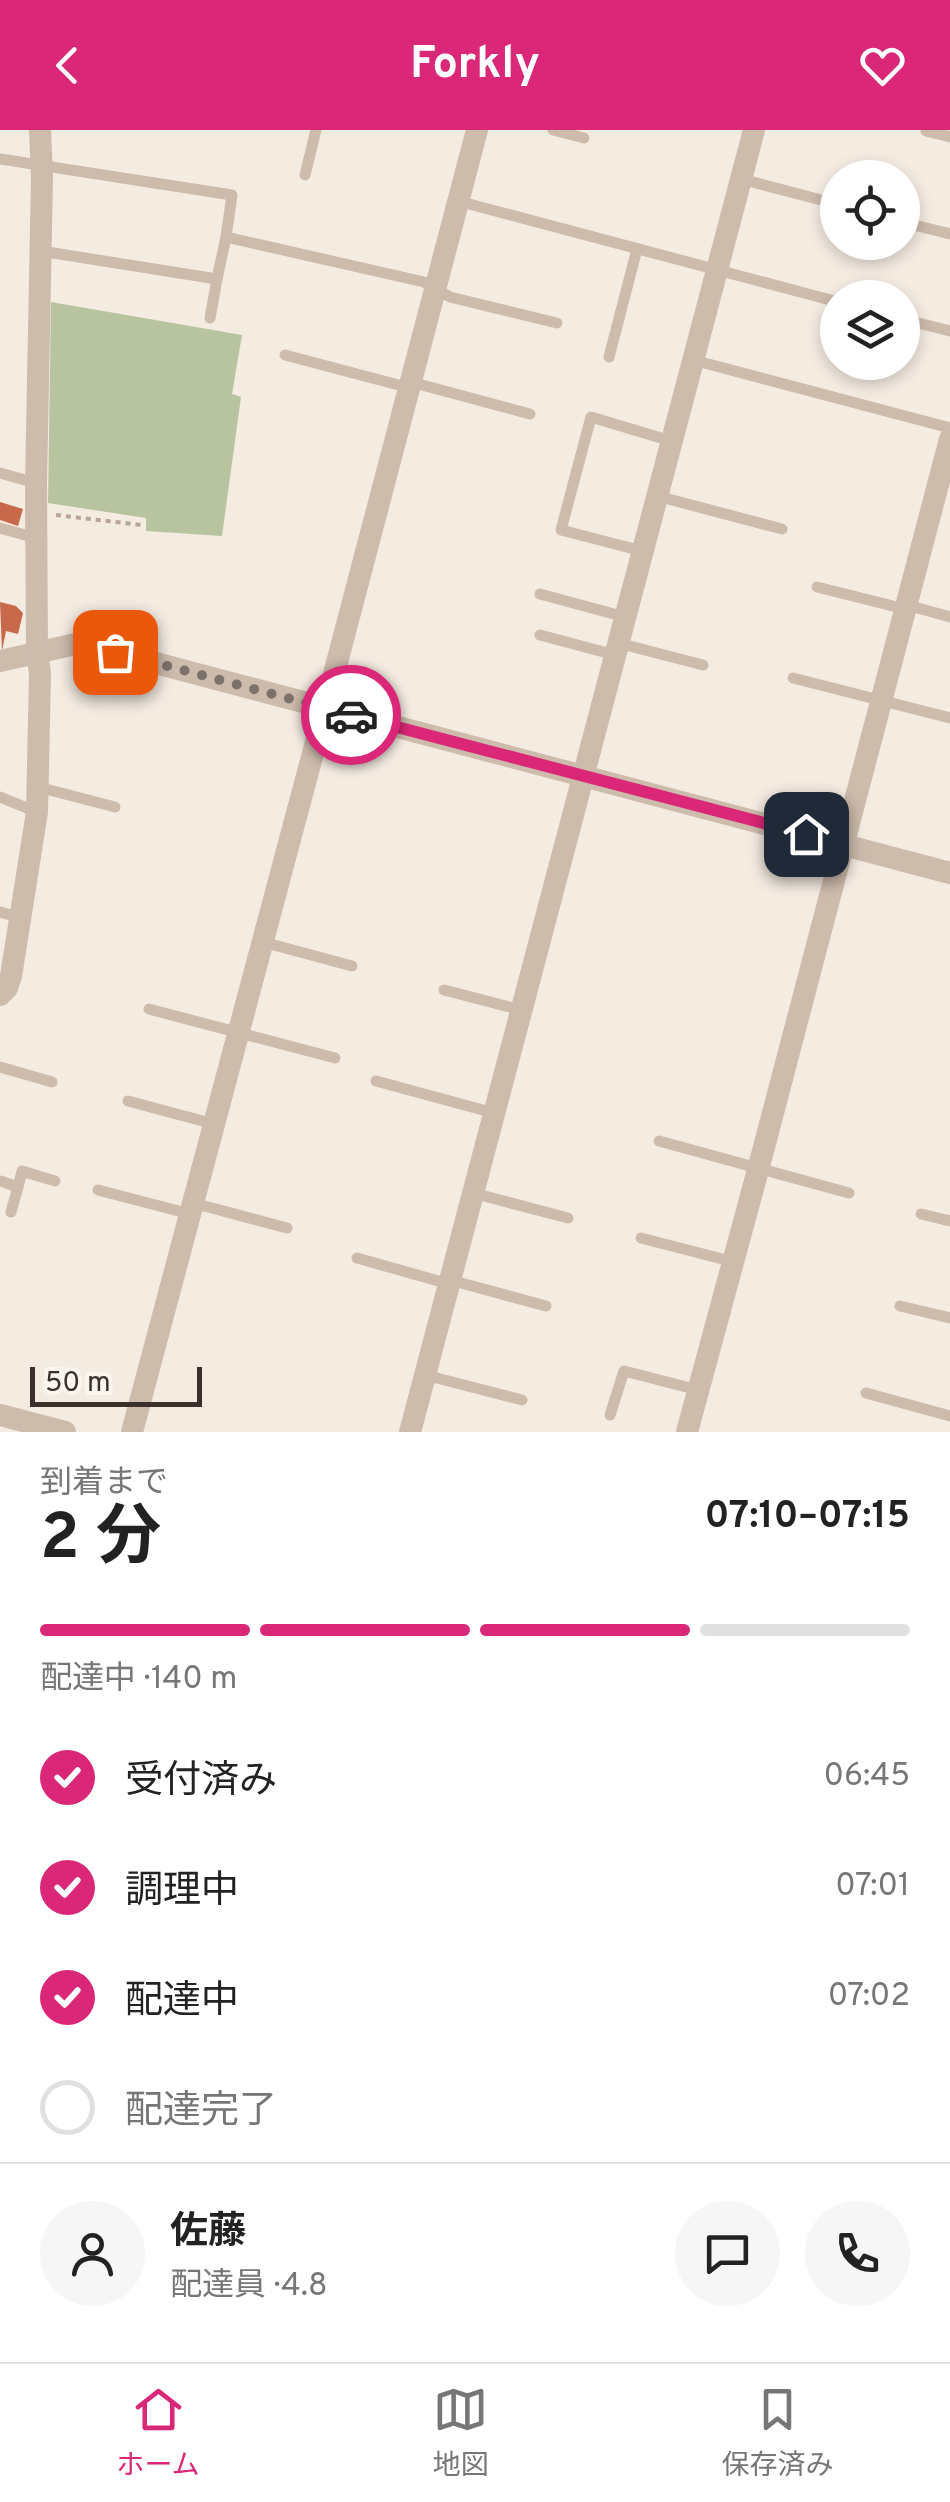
<!DOCTYPE html>
<html lang="ja">
<meta charset="utf-8">
<style>
:root{--surface:#fff;--page:#f6f6f6;--text:#222;--muted:#767676;--line:#e0e0e0;--accent:#db2777}
body{margin:0;font-family:Overpass,"Noto Sans JP",sans-serif;background:var(--page);color:var(--text);height:100vh;display:flex;flex-direction:column;font-size:38px;white-space:nowrap}
*{box-sizing:border-box;margin:0}
p{font-size:32px;color:var(--muted)}
.icon{flex:none;width:55px;height:55px;fill:none;stroke:currentColor;stroke-width:2;stroke-linecap:round;stroke-linejoin:round}
.map{position:relative;height:1302px;overflow:hidden}
.panel{display:flex;flex-direction:column;background:var(--surface);flex:1}
.panel>*{flex:none}
.fabs{position:absolute;left:820px;top:30px;display:grid;gap:20px}
.fabs a{display:grid;place-items:center;width:100px;height:100px;border-radius:50%;background:var(--surface);box-shadow:0 5px 15px #0003;font-size:50px}
.scale{position:absolute;left:30px;bottom:25px;width:172px;box-sizing:border-box;padding-left:10px;border:5px solid #3b302b;border-top:0;font-size:28px;line-height:35px;white-space:nowrap;color:#3b302b;-webkit-text-stroke:8px #fbf5ee;paint-order:stroke}
.pin{position:absolute;display:grid;place-items:center;width:85px;height:85px;color:#fff;margin:-42px;border-radius:20px;box-shadow:0 5px 15px #0006}
.courier{position:absolute;display:grid;place-items:center;width:100px;height:100px;margin:-50px;border:8px solid #db2777;border-radius:50%;background:#fff;color:#222;box-shadow:0 2px 12px #0007}
.head em{font-style:normal;font-weight:700}
.head div{display:flex;flex-direction:column-reverse}
.head{display:flex;align-items:center;justify-content:space-between;height:170px;padding:0 40px}
h1{font-size:65px;font-weight:700;line-height:75px}
.bar{display:grid;grid-template-columns:repeat(4,1fr);gap:15px 10px;align-content:center;height:120px;padding:0 40px}
.bar i{height:12px;border-radius:8px;background:var(--line)}
.bar .selected{background:var(--accent)}
.bar p{grid-column:span 4}
.line{display:flex;align-items:center;gap:25px;padding:0 40px;border-top:2px solid var(--line)}
.line div{flex:1}
.round{display:grid;place-items:center;flex:none;width:105px;height:105px;border-radius:52px;background:var(--page)}
ol{padding:0 40px;list-style:none}
li{display:flex;align-items:center;gap:30px;height:110px}
li p{margin-inline-start:auto}
li .icon{padding:10px;border-radius:50%;background:var(--accent);color:#fff;stroke-width:4}
li:last-child{color:var(--muted)}
li i{width:55px;height:55px;border:5px solid var(--line);border-radius:50%}
header{display:flex;justify-content:space-between;align-items:center;height:130px;padding:0 40px;background:var(--accent);color:#fff;font-size:45px;font-weight:700}
.menu{display:flex;justify-content:space-around;align-items:center;height:140px;border-top:2px solid var(--line);background:var(--surface);font-size:28px;color:var(--muted)}
.menu a{display:grid;justify-items:center;gap:5px}
.menu .selected{color:var(--accent)}
.map>svg:first-child{display:block}
.green{fill:#b8c4a0}
.building{fill:#c8694b}
.lines{fill:none;stroke-linecap:round;stroke-linejoin:round}
.path{stroke:#b9a596;stroke-width:4;stroke-dasharray:5 5;stroke-linecap:butt}
.lane{stroke:#cdbbac;stroke-width:11}
.street{stroke:#cdbbac;stroke-width:22}
.done{stroke:#7c716b;stroke-width:10;stroke-dasharray:0 18}
.route{stroke:#db2777;stroke-width:12}
</style>
<header><svg class="icon" aria-label="back" viewBox="0 0 24 24"><path d="M15 5l-7 7 7 7"/></svg>Forkly<svg class="icon" aria-label="heart" viewBox="0 0 24 24"><path d="M12 20l-8-8c-3-5 5-10 8-4 3-6 11-1 8 4z"/></svg></header>
<div class="map">
<svg width="950" height="1302" viewBox="0 0 950 1302">
<rect width="100%" height="100%" fill="#f4ebe1"/>
<path class="green" d="M51,172L242,205L232,264L241,267L222,406L146,401V388L48,373Z"/>
<g class="building">
<path d="M0,372L23,379L18,396L0,390Z"/>
<path d="M0,472L16,476L23,483L18,504L6,501L2,521Z"/>
</g>
<g class="lines">
<path class="path" d="M56,385L141,395"/>
<g class="lane">
<path d="M553,0L584,8"/>
<path d="M926,1L950,7"/>
<path d="M0,29L232,65L226,107"/>
<path d="M305,45L316,0"/>
<path d="M741,49L825,71"/>
<path d="M458,71L838,172"/>
<path d="M902,92L950,104"/>
<path d="M41,121L217,149L226,107L424,152L450,167L557,193"/>
<path d="M210,188L217,149"/>
<path d="M902,189L950,201"/>
<path d="M285,225L410,258"/>
<path d="M609,227L637,119"/>
<path d="M693,230L950,298"/>
<path d="M411,252L530,284"/>
<path d="M0,343L36,353"/>
<path d="M657,366L782,399"/>
<path d="M0,398L36,408"/>
<path d="M642,421L561,400L591,287L671,311"/>
<path d="M817,457L905,479"/>
<path d="M540,464L625,487"/>
<path d="M907,475L950,487"/>
<path d="M540,505L615,525"/>
<path d="M618,513L703,535"/>
<path d="M793,548L950,588"/>
<path d="M38,657L115,677"/>
<path d="M0,667L37,682"/>
<path d="M0,782L22,788"/>
<path d="M263,812L352,836"/>
<path d="M444,860L521,880"/>
<path d="M149,879L335,928"/>
<path d="M0,937L52,952"/>
<path d="M376,951L494,983"/>
<path d="M128,971L214,994"/>
<path d="M659,1011L849,1063"/>
<path d="M0,1051L18,1057L22,1041L55,1051"/>
<path d="M98,1060L190,1084"/>
<path d="M473,1063L568,1088"/>
<path d="M193,1073L287,1098"/>
<path d="M11,1082L18,1057"/>
<path d="M921,1084L950,1091"/>
<path d="M641,1108L734,1132"/>
<path d="M357,1128L449,1154"/>
<path d="M450,1150L546,1176"/>
<path d="M900,1176L950,1188"/>
<path d="M425,1245L522,1270"/>
<path d="M866,1263L950,1286"/>
<path d="M610,1285L624,1241L698,1260"/>
</g>
<g class="street">
<path d="M0,531L80,513L950,743"/>
<path d="M0,865L7,858L11,846L37,682L40,544L37,522L36,353L42,47L40,0"/>
<path d="M0,1285L65,1302"/>
<path d="M132,1302L325,578L477,0"/>
<path d="M410,1302L754,0"/>
<path d="M687,1302L758,1040L950,309"/>
</g>
</g>
<g class="lines">
<path class="done" d="M115,522L351,585"/>
<path class="route" d="M351,585L806,704"/>
</g>
</svg>
<div class="fabs">
<a><svg class="icon" aria-label="locate" viewBox="0 0 24 24"><circle cx="12" cy="12" r="6"/><path d="M12 2v4M12 18v4M2 12h4M18 12h4"/></svg></a>
<a><svg class="icon" aria-label="layers" viewBox="0 0 24 24"><path d="M12 4l9 5-9 5-9-5zM3 14l9 5 9-5"/></svg></a>
</div>
<div class="scale">50 m</div>
<div class="pin" style="left:115px;top:522px;background:#ea580c"><svg class="icon" aria-label="bag" viewBox="0 0 24 24"><path d="M5 8h14l-1 12H6zM9 8a3 3 0 0 1 6 0"/></svg></div>
<div class="pin" style="left:806px;top:704px;background:#1f2937"><svg class="icon" aria-label="home" viewBox="0 0 24 24"><path d="M3 11l9-7 9 7M6 9v11h12V9"/></svg></div>
<div class="courier" style="left:351px;top:585px"><svg class="icon" aria-label="car" viewBox="0 0 24 24"><path d="M5 17H2v-5l4-1 3-4h7l3 4 3 1v5h-3M9 17h6M6 11h13"/><circle cx="7" cy="17" r="2"/><circle cx="17" cy="17" r="2"/></svg></div>
</div>
<section class="panel">
<div class="head"><div><h1>2 分</h1><p>到着まで</p></div><em>07:10–07:15</em></div>
<div class="bar"><i class="selected"></i><i class="selected"></i><i class="selected"></i><i></i><p>配達中 · 140 m</p></div>
<ol>
<li><svg class="icon" aria-label="check" viewBox="0 0 24 24"><path d="M5 12l5 5 9-10"/></svg>受付済み<p>06:45</p></li>
<li><svg class="icon" aria-label="check" viewBox="0 0 24 24"><path d="M5 12l5 5 9-10"/></svg>調理中<p>07:01</p></li>
<li><svg class="icon" aria-label="check" viewBox="0 0 24 24"><path d="M5 12l5 5 9-10"/></svg>配達中<p>07:02</p></li>
<li><i></i>配達完了</li>
</ol>
<div class="line" style="height:180px"><a class="round"><svg class="icon" aria-label="person" viewBox="0 0 24 24"><circle cx="12" cy="8" r="4"/><path d="M4 21q1-7 8-7t8 7"/></svg></a><div><b>佐藤</b><p>配達員 · 4.8</p></div><a class="round"><svg class="icon" aria-label="chat" viewBox="0 0 24 24"><path d="M4 5h16v11H9l-5 4z"/></svg></a><a class="round"><svg class="icon" aria-label="phone" viewBox="0 0 24 24"><path d="M5 4h4l2 5-3 2q2 4 5 5l2-3 5 2v4C11 20 4 13 5 4z"/></svg></a></div>
</section>
<nav class="menu">
<a class="selected"><svg class="icon" aria-label="home" viewBox="0 0 24 24"><path d="M3 11l9-7 9 7M6 9v11h12V9"/></svg>ホーム</a>
<a><svg class="icon" aria-label="map" viewBox="0 0 24 24"><path d="M3 6l6-2 6 2 6-2v14l-6 2-6-2-6 2zM9 4v14M15 6v14"/></svg>地図</a>
<a><svg class="icon" aria-label="saved" viewBox="0 0 24 24"><path d="M7 4h10v16l-5-4-5 4z"/></svg>保存済み</a>
</nav>
